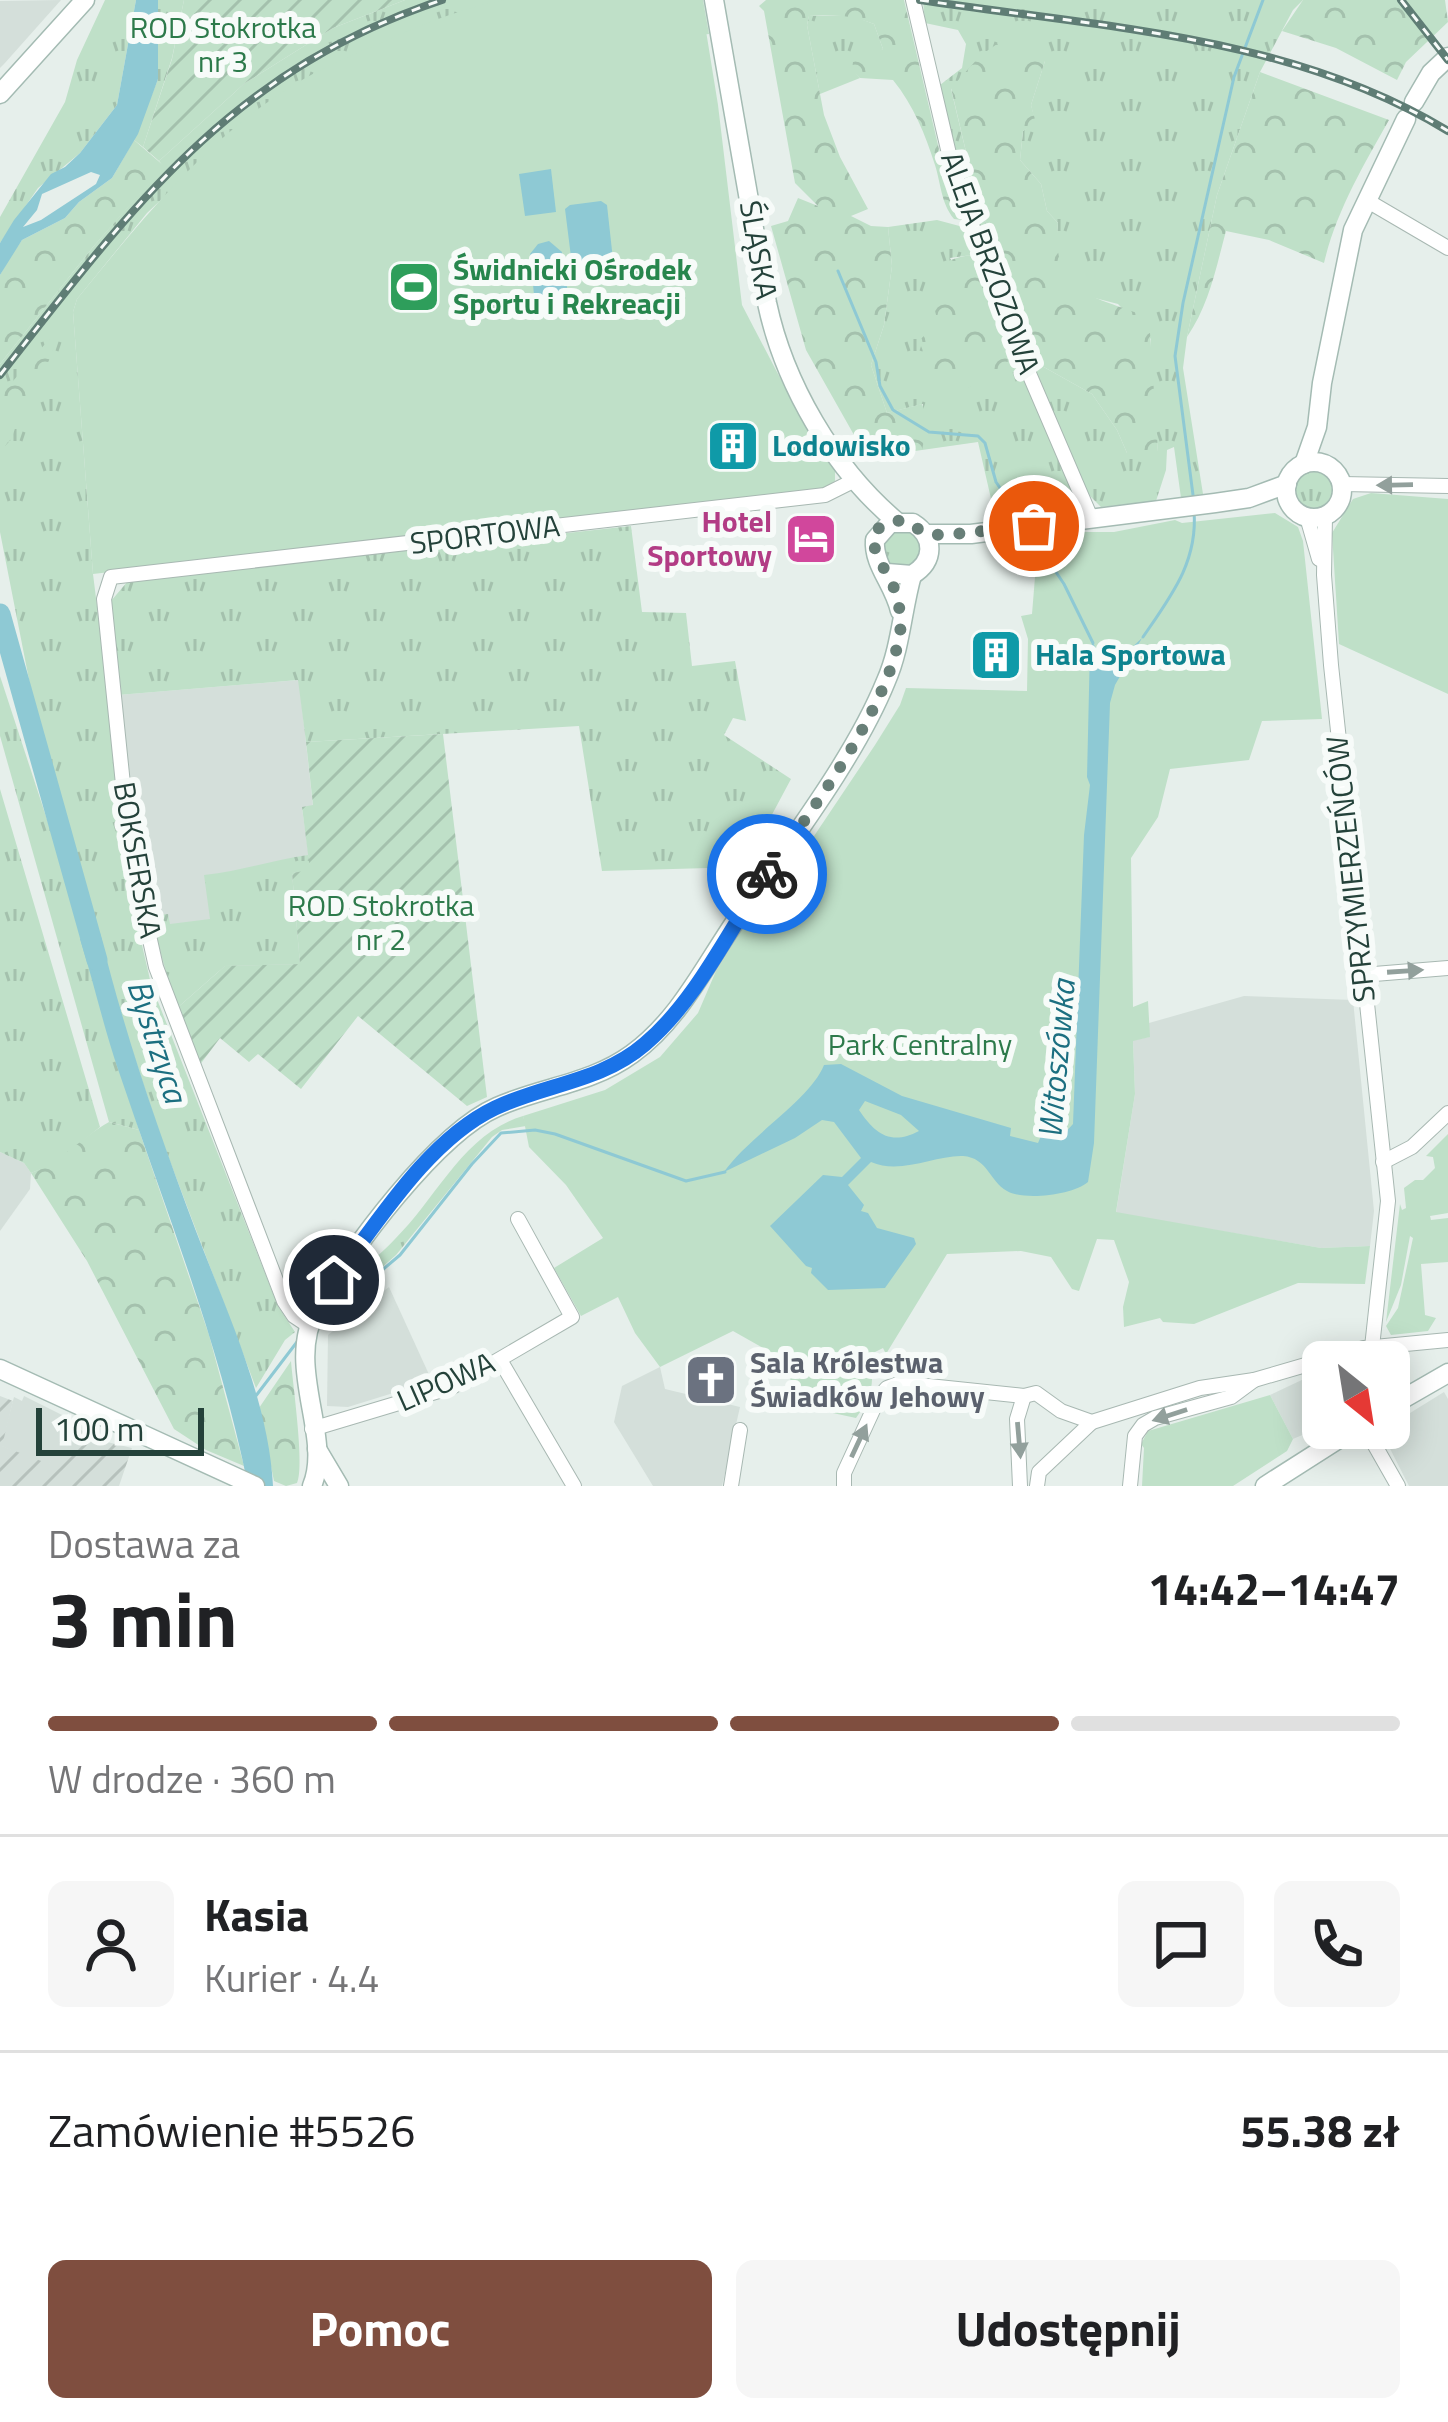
<!DOCTYPE html>
<html lang="pl">
<meta charset="utf-8">
<style>
:root{--surface:#fff;--page:#f6f6f6;--text:#202124;--muted:#757577;--line:#e0e0e0;--accent:#7f4e3f}
body{margin:0;font-family:"Titillium Web",sans-serif;background:var(--page);color:var(--text);height:100vh;display:flex;flex-direction:column;font-size:45px;white-space:nowrap}
*{box-sizing:border-box;margin:0}
p{font-size:39px;color:var(--muted)}
.icon{flex:none;width:66px;height:66px;fill:none;stroke:currentColor;stroke-width:2;stroke-linecap:round;stroke-linejoin:round}
.map{position:relative;height:1486px;overflow:hidden}
.side{display:flex;flex-direction:column;background:var(--surface);flex:1}
.side>*{flex:none}
.needle{width:78px;rotate:150deg}
.fabs{position:absolute;left:1302px;top:1341px;display:grid;gap:24px}
.fabs a{display:grid;place-items:center;width:108px;height:108px;border-radius:18px;background:var(--surface);box-shadow:0 6px 30px #0003;font-size:60px}
.scale{position:absolute;left:36px;bottom:30px;width:168px;box-sizing:border-box;padding-left:12px;border:6px solid #24423a;border-top:0;font-size:33px;line-height:42px;white-space:nowrap;color:#24423a;-webkit-text-stroke:9px #f7fbf9;paint-order:stroke}
.pin{position:absolute;display:grid;place-items:center;width:102px;height:102px;color:#fff;margin:-51px;border:6px solid #fff;border-radius:50%;box-shadow:0 3px 12px #0007}
.courier{position:absolute;display:grid;place-items:center;width:120px;height:120px;margin:-60px;border:9px solid #1a73e8;border-radius:50%;background:#fff;color:#222;box-shadow:0 3px 15px #0007}
.summary em{font-style:normal;font-weight:700}
.summary div{display:flex;flex-direction:column-reverse}
.summary{display:flex;align-items:center;justify-content:space-between;height:204px;padding:0 48px}
h1{font-size:78px;font-weight:700;line-height:90px}
.bar{display:grid;grid-template-columns:repeat(4,1fr);gap:18px 12px;align-content:center;height:144px;padding:0 48px}
.bar i{height:15px;border-radius:9px;background:var(--line)}
.bar .selected{background:var(--accent)}
.bar p{grid-column:span 4}
.line{display:flex;align-items:center;gap:30px;padding:0 48px;border-top:3px solid var(--line)}
.line div{flex:1}
.round{display:grid;place-items:center;flex:none;width:126px;height:126px;border-radius:18px;background:var(--page)}
.action{display:flex;gap:24px;margin-top:auto;padding:24px 48px}
.action a{flex:1;height:138px;border-radius:18px;background:var(--accent);color:#fff;font-size:48px;font-weight:700;line-height:138px;text-align:center}
.action a+a{background:var(--page);color:var(--text)}
.map>svg:first-child{display:block}
.built{fill:#d4dfda}
.industrial{fill:url(#industrial-furrows)}
.grass{fill:url(#grass-tufts);fill-rule:evenodd}
.forest{fill:url(#forest-crowns)}
.park{fill:#bfe0c8}
.garden{fill:url(#garden-furrows)}
.water{fill:#8ec9d4;fill-rule:evenodd}
.lines{fill:none;stroke-linecap:round;stroke-linejoin:round}
.stream{stroke:#8ec9d4;stroke-width:3}
.river{stroke:#8ec9d4;stroke-width:21}
.street-casing{stroke:#a8b8b2;stroke-width:16}
.secondary-casing{stroke:#a4bbb3;stroke-width:21}
.street{stroke:#fff;stroke-width:14}
.secondary{stroke:#fff;stroke-width:18}
.rail-casing{stroke:#5f7d75;stroke-width:8}
.rail{stroke:#f7fbf9;stroke-width:3;stroke-dasharray:9;stroke-linecap:butt}
.oneway{fill:#92a09c}
.done{stroke:#687f78;stroke-width:12;stroke-dasharray:0 21.6}
.route{stroke:#1a73e8;stroke-width:15}
.labels{text-anchor:middle;stroke-width:12;stroke-linejoin:round;paint-order:stroke}
.park-label{font-size:30px;fill:#2d7a4b;stroke:#f7fbf9}
.street-label{font-size:30px;fill:#24423a;stroke:#f7fbf9}
.leisure-label{font-size:30px;font-weight:bold;fill:#27864d;stroke:#f7fbf9;text-anchor:start}
.culture-label{font-size:30px;font-weight:bold;fill:#0d838f;stroke:#f7fbf9;text-anchor:start}
.hotel-label{font-size:30px;font-weight:bold;fill:#b23c85;stroke:#f7fbf9;text-anchor:end}
.worship-label{font-size:30px;font-weight:bold;fill:#5b616d;stroke:#f7fbf9;text-anchor:start}
.water-label{font-size:33px;font-style:italic;fill:#1c6f80;stroke:#f7fbf9}
</style>
<div class="map">
<svg width="1448" height="1486" viewBox="0 0 1448 1486">
<defs>
<pattern id="industrial-furrows" width="10" height="10" patternUnits="userSpaceOnUse" patternTransform="scale(3)"><rect width="10" height="10" fill="#d4dfda"/><path d="M-1 1l2-2M0 10L10 0M9 11l2-2" fill="none" stroke="#b6c1bc"/></pattern>
<pattern id="grass-tufts" width="24" height="20" patternUnits="userSpaceOnUse" patternTransform="scale(3)"><rect width="24" height="20" fill="#bfe0c8"/><path d="M3 7l-1-3M5 7V3M7 7l1-3M15 17l-1-3M17 17v-4M19 17l1-3" fill="none" stroke="#a4c1ad"/></pattern>
<pattern id="forest-crowns" width="20" height="18" patternUnits="userSpaceOnUse" patternTransform="scale(3)"><rect width="20" height="18" fill="#bfe0c8"/><path d="M2 6a3 3 0 1 1 6 0M12 15a3 3 0 1 1 6 0" fill="none" stroke="#a4c1ad"/></pattern>
<pattern id="garden-furrows" width="10" height="10" patternUnits="userSpaceOnUse" patternTransform="scale(3)"><rect width="10" height="10" fill="#bfe0c8"/><path d="M-1 1l2-2M0 10L10 0M9 11l2-2" fill="none" stroke="#a4c1ad"/></pattern>
</defs>
<rect width="100%" height="100%" fill="#e6efeb"/>
<g class="built">
<path d="M61,0L4,64L0,68V1Z"/>
<path d="M299,680L313,806L302,808L311,871L292,873L300,964L164,975L139,860L118,695Z"/>
<path d="M1244,996L1353,1000L1374,1211L1370,1246L1321,1248L1116,1213L1135,1094L1133,1040L1149,1037V1023Z"/>
<path d="M0,1152L24,1163L31,1173L30,1189L0,1231Z"/>
<path d="M389,1287L432,1381L348,1407L327,1406L328,1335Z"/>
<path d="M660,1367L665,1389L740,1407L722,1486H653L614,1422L622,1386Z"/>
<path d="M1323,1370V1426L1293,1439L1270,1395Z"/>
<path d="M1444,1392L1448,1399V1486H1409L1381,1431Z"/>
<path d="M24,1396L72,1420L49,1465L1,1446L14,1397L22,1401Z"/>
</g>
<path class="industrial" d="M0,1396L13,1401L2,1446L49,1464L69,1424L103,1441L132,1448L119,1486H0Z"/>
<g class="grass">
<path d="M105,0H136L117,105L80,153L38,188L0,243V217L65,102L77,60Z"/>
<path d="M158,0H184L172,58L143,147L134,140L158,79Z"/>
<path d="M405,0H703L709,34L595,47L232,133L147,213L77,299L73,312L93,574L136,919L151,984L278,1306L295,1332L285,1340L256,1388L160,1135L118,1007L33,700L0,532V364L93,247L163,166L159,161L245,83L333,28Z"/>
<path d="M923,0H1303L1293,10L1260,72L1217,195L1187,337L1183,368L1203,494L1181,498L1174,447L1167,450L1166,470L1156,501L1101,507L1085,491L997,289L954,157L940,85L962,68L966,44L958,30L925,23ZM1045,61L1031,105L1035,122L1023,131L1020,160L1041,184L1047,211L1058,223L1055,252L1065,279L1087,296L1118,304L1151,339L1149,365L1158,451L1127,453L1117,430L1092,394L1042,366L1002,277L971,173L951,89L960,81Z"/>
<path d="M850,15L874,24L883,49L853,70L860,78L820,94L807,25L809,16Z"/>
<path d="M937,220L967,228L972,255L950,258L1008,364L1007,344C1021,374 1082,486 1075,511L1044,508L1043,512L995,516L978,442L922,450L923,404L887,413L871,365L884,325L892,266L888,227Z"/>
<circle cx="1314" cy="490" r="18"/>
<path d="M631,526L642,612L686,613L692,666L735,661L746,721L733,718L724,735L791,779L744,867L602,871L579,726L306,742L298,680L118,695L111,601L128,581Z"/>
<circle cx="902" cy="549" r="19"/>
<path d="M0,676L58,853L139,1130L109,1122L0,736Z"/>
<path d="M0,789L100,1127L54,1164L31,1173L24,1163L0,1152Z"/>
<path d="M308,855L311,871L292,873L300,964L225,966L176,1009L151,916L168,914L170,924L210,919L204,875C242,871 272,860 308,855Z"/>
<path d="M523,1116L526,1126L502,1130L492,1137L396,1255L354,1292L349,1287C363,1267 379,1256 395,1239C437,1198 463,1134 523,1116Z"/>
</g>
<g class="forest">
<path d="M766,0H904L942,162L962,220L954,219C941,203 941,184 935,165C925,134 914,106 893,80L860,78L852,70L853,62L883,49L874,24C851,15 833,14 809,16L807,25L824,115L840,157L868,209L851,216L871,226L888,227L892,266L884,325L871,365L887,413L922,404L928,421L922,450L867,458L806,350L771,226L788,221L798,198L818,206L795,183L764,11L759,6Z"/>
<path d="M1303,0H1445L1448,22L1406,62L1397,80L1336,48L1282,31Z"/>
<path d="M1000,42L1019,51L1040,50L1045,61L1031,105L1036,123L1023,131L1020,160L1041,184L1047,211L1058,223C1051,298 1094,294 1149,318L1158,452L1146,463L1127,453L1117,430L1092,394L1042,366L1002,277L971,173L951,88L981,55Z"/>
<path d="M1260,72L1389,120C1363,166 1336,212 1324,263L1269,240L1226,231C1216,268 1209,305 1187,337L1217,195Z"/>
<path d="M134,140L164,166L93,247L0,364V275L10,257L22,240L65,218L79,202L112,178Z"/>
<path d="M972,255L1007,344L1008,364L967,388L946,386L930,369L919,341L938,321C927,283 926,261 972,255Z"/>
<path d="M58,329C55,356 40,378 26,399C14,417 19,438 0,450V396Z"/>
<path d="M109,1122L139,1130L209,1335L244,1466L206,1450L174,1429L87,1261L31,1173C62,1161 81,1138 109,1122Z"/>
<path d="M291,1361C293,1386 305,1468 297,1483L286,1486L274,1481L259,1408Z"/>
</g>
<g class="park">
<path d="M505,0H701L718,105L742,305L802,420L835,467V481L822,489L93,574L73,312L77,299C140,222 206,139 292,86C321,68 352,55 383,42C421,25 464,7 505,0Z"/>
<path d="M1371,493L1448,499V694L1339,644L1332,533L1353,499Z"/>
<path d="M1275,513L1298,527L1303,541L1322,719L1262,721L1249,760L1170,769L1158,817L1131,858L1133,1007L1148,1001L1150,1037L1133,1041L1135,1094L1116,1212L1321,1248L1370,1246L1365,1284L1298,1283L1194,1324L1163,1322L1160,1318L1124,1327L1123,1307L1129,1282L1114,1240L1097,1239L1079,1291L1072,1289L1051,1257L1021,1251L947,1254L886,1354L883,1348L865,1357C879,1378 870,1398 856,1418L791,1404L790,1363L733,1331L660,1367L635,1333L618,1297L581,1316L554,1268L603,1238L566,1185L529,1147L523,1116L605,1090L660,1057L698,1013L716,971L766,892L796,863L875,745L900,705L906,688L1027,691L1028,639L1021,616L1032,614L1035,577L1018,542L1067,537L1074,532H1114L1175,520L1182,523Z"/>
<path d="M1448,1134V1213L1430,1216L1431,1220L1448,1218V1262L1421,1264L1425,1315L1436,1318L1428,1331L1391,1335L1386,1326L1398,1308L1413,1238L1410,1236L1401,1285L1386,1322L1400,1204L1402,1210L1406,1208L1404,1188L1415,1180H1423L1435,1168L1433,1157L1426,1156Z"/>
<path d="M1270,1395L1293,1439L1287,1451L1233,1486H1142L1144,1448L1141,1444L1148,1431Z"/>
</g>
<g class="garden">
<path d="M184,0H405L333,28L245,83L159,161L143,147L172,59Z"/>
<path d="M443,734L487,1097L467,1106L358,1016L301,1089L258,1054L249,1062L220,1038L199,1066L176,1009L225,966L300,964L292,873L310,870L302,807L313,805L306,742Z"/>
</g>
<g class="water">
<path d="M136,0H158V79L138,134L112,178L79,202L65,218L22,240L0,275V243L14,220L51,174L65,167L80,153L117,105ZM91,172L100,175L96,184L41,220L23,227L37,210L42,194Z"/>
<path d="M551,169L556,212L525,216L519,174Z"/>
<path d="M601,201L607,205L614,269L611,273L577,277L573,273L565,209L570,205Z"/>
<path d="M549,241L562,252L569,301L535,305L530,254L538,244Z"/>
<path d="M1142,638L1115,685L1110,703L1094,1143L1088,1182C1073,1195 1024,1201 1007,1191C989,1181 988,1158 963,1156C935,1155 901,1175 871,1162L848,1185L864,1205L861,1211L868,1213L877,1228L914,1238L916,1244L885,1288L828,1290L811,1273L812,1268L806,1266L770,1226L823,1175L842,1177L861,1158L834,1122L822,1120L795,1138L724,1172C748,1137 811,1099 824,1065L841,1064L902,1096L1011,1128L1010,1136L1038,1143L1041,1136H1062L1073,1124L1084,835L1090,785L1087,777L1090,647L1093,643L1103,660L1113,665ZM865,1101L901,1115L919,1131C891,1146 875,1134 859,1110Z"/>
<path d="M100,933C125,1035 159,1133 196,1231C226,1310 269,1401 273,1486H248C220,1344 165,1209 119,1072C104,1029 94,983 80,939Z"/>
</g>
<g class="lines">
<g class="stream">
<path d="M838,271L876,362L880,386L893,410L929,432L978,436L985,443L996,482L1023,522"/>
<path d="M1193,495L1175,356L1183,303L1234,77L1263,0"/>
<path d="M1031,535L1064,584L1093,643"/>
<path d="M1143,637C1171,596 1198,562 1194,511"/>
<path d="M322,1321L400,1255L472,1164L501,1133L535,1130L555,1134L686,1181L725,1172"/>
<path d="M255,1397L300,1338"/>
</g>
<path class="river" d="M0,614L97,960"/>
<g class="street-casing">
<g id="street">
<path d="M913,0L950,158L994,292L1091,518"/>
<path d="M1366,200L1448,248"/>
<path d="M1342,484L1448,486"/>
<path d="M1325,516L1324,575L1331,665L1388,1201L1372,1347L1374,1362"/>
<path d="M1307,517L1319,559"/>
<path d="M1362,975L1448,968"/>
<path d="M1383,1162L1412,1147L1448,1113"/>
<path d="M309,1326L294,1316L284,1301L156,967L140,895L124,794L104,599L111,577L825,495L855,480"/>
<path d="M500,1360L574,1486"/>
<path d="M1365,1428L1398,1486"/>
<path d="M312,1429L452,1387L572,1317L518,1219"/>
<path d="M731,1486L740,1430"/>
<path d="M844,1486V1473L879,1397L887,1388L900,1383L1024,1396L1036,1393L1061,1411L1092,1422L1200,1388L1254,1380L1364,1348L1448,1340"/>
<path d="M1020,1486L1017,1419L1024,1396"/>
<path d="M1037,1486L1039,1472L1092,1422"/>
<path d="M1130,1486L1135,1436L1143,1425L1155,1418L1231,1397L1254,1380"/>
</g>
</g>
<g class="secondary-casing">
<g id="secondary">
<path d="M714,0L767,303C784,383 833,468 896,521"/>
<path d="M0,94L85,0"/>
<path d="M1414,102L1431,73L1448,57"/>
<circle cx="1314" cy="490" r="28"/>
<path d="M1304,464L1317,427L1322,383L1353,230L1406,119"/>
<path d="M926,534H971L1215,503L1249,498L1287,484"/>
<path d="M887,573L912,575C935,561 935,537 913,523H890L875,540C873,565 894,584 900,611"/>
<path d="M0,1369L255,1486"/>
<path d="M1389,1407L1448,1373"/>
<path d="M317,1449L339,1486"/>
<path d="M312,1486C333,1435 284,1367 317,1308C350,1250 437,1133 497,1107C541,1087 591,1084 632,1054C679,1020 704,967 737,919C785,848 854,760 886,681C901,647 902,610 912,575"/>
<path d="M1265,1486L1356,1428"/>
</g>
</g>
<use href="#street" class="street"/>
<use href="#secondary" class="secondary"/>
<g class="rail-casing">
<g id="rail">
<path d="M920,0C1099,27 1290,35 1448,131"/>
<path d="M1401,0L1448,60"/>
<path d="M0,375C132,207 230,71 442,0"/>
</g>
</g>
<use href="#rail" class="rail"/>
</g>
<defs><path id="oneway-solid" d="M-6-.8H1V-3.2L6.5 0L1 3.2V.8H-6Z" transform="scale(3)"/></defs>
<g class="oneway">
<use href="#oneway-solid" transform="translate(1395 485) rotate(179)"/>
<use href="#oneway-solid" transform="translate(1405 971) rotate(-4)"/>
<use href="#oneway-solid" transform="translate(1170 1415) rotate(162)"/>
<use href="#oneway-solid" transform="translate(1019 1440) rotate(85)"/>
<use href="#oneway-solid" transform="translate(859 1441) rotate(-65)"/>
</g>
<g class="lines">
<path class="done" d="M767,874C812,809 887,711 900,633C902,619 899,602 894,588C885,565 848,525 904,520L926,534L944,535L1034,526"/>
<path class="route" d="M334,1280C378,1222 428,1140 495,1108C545,1084 601,1082 645,1044C697,1000 729,930 767,874"/>
</g>
<defs>
<g id="stadium-square" transform="scale(2.7)"><rect x="-9" y="-9" width="18" height="18" rx="4" fill="#2e9e5b" stroke="#f7fbf9"/><path d="M0-5a6.5 5 0 1 0 0 10a6.5 5 0 1 0 0-10ZM-3.5-1.8h7v3.6h-7Z" fill="#fff"/></g>
<g id="building-square" transform="scale(2.7)"><rect x="-9" y="-9" width="18" height="18" rx="4" fill="#0f9aa8" stroke="#f7fbf9"/><path d="M-4-6H4V6H1V3H-1V6H-4ZM-2.5-4.3h1.7v1.8h-1.7ZM.8-4.3h1.7v1.8H.8ZM-2.5-1h1.7V.8h-1.7ZM.8-1h1.7V.8H.8Z" fill="#fff"/></g>
<g id="hotel-square" transform="scale(2.7)"><rect x="-9" y="-9" width="18" height="18" rx="4" fill="#d1479c" stroke="#f7fbf9"/><path d="M-6-4.5h1.5V1H6V5H4.5V3h-9V5H-6ZM-4 0a1.8 1.8 0 1 1 3.6 0ZM.5 0V-2.5h3Q6-2.5 6 0Z" fill="#fff"/></g>
<g id="church-square" transform="scale(2.7)"><rect x="-9" y="-9" width="18" height="18" rx="4" fill="#6b7280" stroke="#f7fbf9"/><path d="M-1.2-6h2.4v3.5h3.3v2.4h-3.3V6h-2.4V-.1h-3.3v-2.4h3.3Z" fill="#fff"/></g>
</defs>
<g fill-rule="evenodd">
<use href="#stadium-square" x="414" y="287"/>
<use href="#building-square" x="733" y="446"/>
<use href="#hotel-square" x="811" y="539"/>
<use href="#building-square" x="996" y="655"/>
<use href="#church-square" x="711" y="1380"/>
</g>
<g class="labels">
<g class="park-label">
<text x="223" y="38">ROD Stokrotka<tspan x="223" dy="34">nr 3</tspan></text>
<text x="381" y="916">ROD Stokrotka<tspan x="381" dy="34">nr 2</tspan></text>
<text x="920" y="1055">Park Centralny</text>
</g>
<g class="street-label">
<text transform="translate(758 250) rotate(80)" y="10">ŚLĄSKA</text>
<text transform="translate(990 263) rotate(70)" y="10">ALEJA BRZOZOWA</text>
<text transform="translate(485 535) rotate(-7)" y="10">SPORTOWA</text>
<text transform="translate(137 860) rotate(80)" y="10">BOKSERSKA</text>
<text transform="translate(1351 869) rotate(-96)" y="10">SPRZYMIERZEŃCÓW</text>
<text transform="translate(446 1382) rotate(-24)" y="10">LIPOWA</text>
</g>
<g class="leisure-label">
<text x="453" y="280">Świdnicki Ośrodek<tspan x="453" dy="34">Sportu i Rekreacji</tspan></text>
</g>
<g class="culture-label">
<text x="772" y="456">Lodowisko</text>
<text x="1035" y="665">Hala Sportowa</text>
</g>
<g class="hotel-label">
<text x="772" y="532">Hotel<tspan x="772" dy="34">Sportowy</tspan></text>
</g>
<g class="worship-label">
<text x="750" y="1373">Sala Królestwa<tspan x="750" dy="34">Świadków Jehowy</tspan></text>
</g>
<g class="water-label">
<text transform="translate(158 1041) rotate(72)" y="12">Bystrzyca</text>
<text transform="translate(1056 1059) rotate(-85)" y="12">Witoszówka</text>
</g>
</g>
</svg>
<div class="fabs">
<a><svg class="needle" viewBox="-14 -14 28 28"><path d="M0-13l5 13h-10z" fill="#e53935"/><path d="M0 13l5-13h-10z" fill="#757577"/></svg></a>
</div>
<div class="scale">100 m</div>
<div class="pin" style="left:1034px;top:526px;background:#ea580c"><svg class="icon" aria-label="bag" viewBox="0 0 24 24"><path d="M5 8h14l-1 12H6zM9 8a3 3 0 0 1 6 0"/></svg></div>
<div class="pin" style="left:334px;top:1280px;background:#1f2937"><svg class="icon" aria-label="home" viewBox="0 0 24 24"><path d="M3 11l9-7 9 7M6 9v11h12V9"/></svg></div>
<div class="courier" style="left:767px;top:874px"><svg class="icon" aria-label="bike" viewBox="0 0 24 24"><circle cx="6" cy="16" r="4"/><circle cx="18" cy="16" r="4"/><path d="M6 16l4-8h5l3 8M10 8l3 8H6M13 5h3"/></svg></div>
</div>
<section class="side">
<div class="summary"><div><h1>3 min</h1><p>Dostawa za</p></div><em>14:42–14:47</em></div>
<div class="bar"><i class="selected"></i><i class="selected"></i><i class="selected"></i><i></i><p>W drodze · 360 m</p></div>
<div class="line" style="height:216px"><a class="round"><svg class="icon" aria-label="person" viewBox="0 0 24 24"><circle cx="12" cy="8" r="4"/><path d="M4 21q1-7 8-7t8 7"/></svg></a><div><b>Kasia</b><p>Kurier · 4.4</p></div><a class="round"><svg class="icon" aria-label="chat" viewBox="0 0 24 24"><path d="M4 5h16v11H9l-5 4z"/></svg></a><a class="round"><svg class="icon" aria-label="phone" viewBox="0 0 24 24"><path d="M5 4h4l2 5-3 2q2 4 5 5l2-3 5 2v4C11 20 4 13 5 4z"/></svg></a></div>
<div class="line" style="height:156px"><div>Zamówienie #5526</div><b>55.38 zł</b></div>
<div class="action"><a>Pomoc</a><a>Udostępnij</a></div>
</section>
